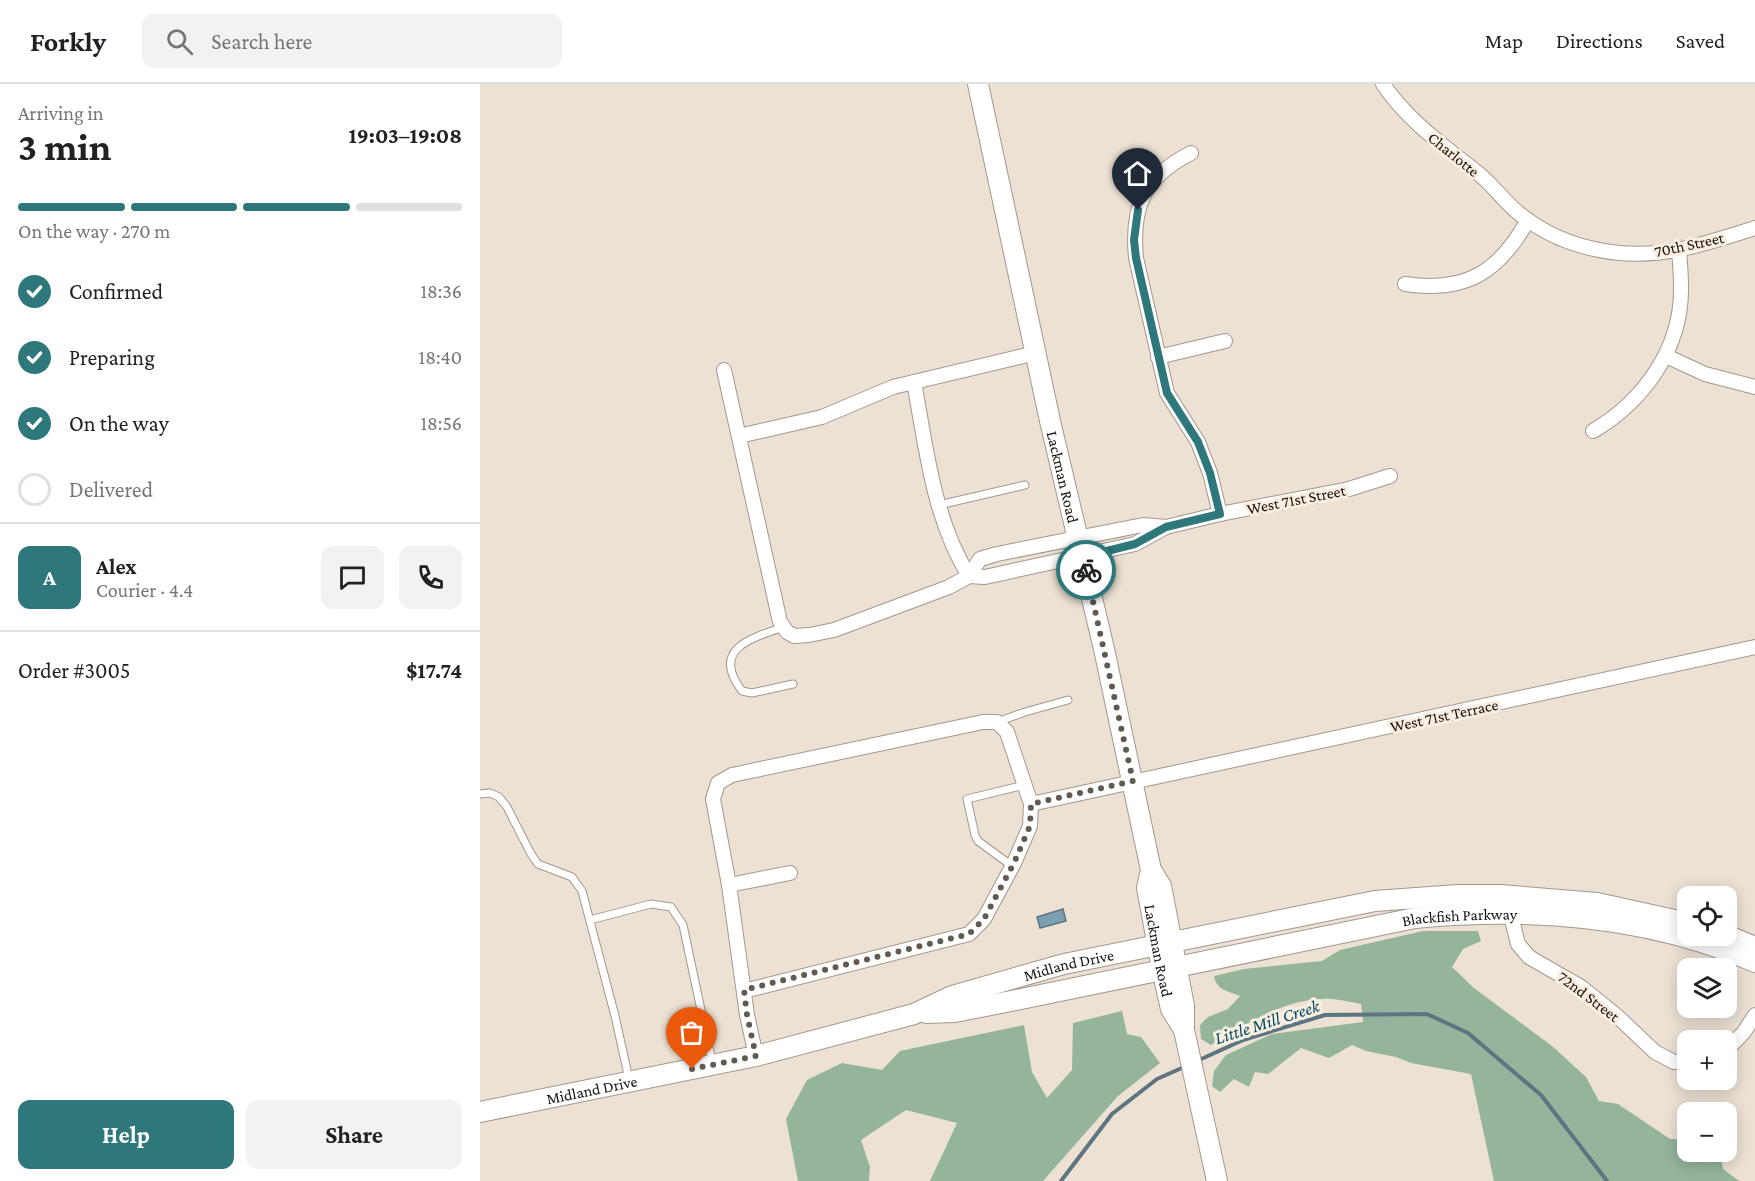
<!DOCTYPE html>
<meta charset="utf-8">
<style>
:root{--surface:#fff;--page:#f2f2f2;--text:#202124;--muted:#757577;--line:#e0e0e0;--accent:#2e787b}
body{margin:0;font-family:"Crimson Pro",serif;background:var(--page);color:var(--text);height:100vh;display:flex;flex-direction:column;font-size:22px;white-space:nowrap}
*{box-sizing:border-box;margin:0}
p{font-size:20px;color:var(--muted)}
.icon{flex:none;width:33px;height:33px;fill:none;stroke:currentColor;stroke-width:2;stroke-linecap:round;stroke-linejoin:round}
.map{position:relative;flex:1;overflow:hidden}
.side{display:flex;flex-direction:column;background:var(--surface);width:480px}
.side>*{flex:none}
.controls{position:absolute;left:1197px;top:802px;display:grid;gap:12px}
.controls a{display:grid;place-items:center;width:60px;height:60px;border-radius:12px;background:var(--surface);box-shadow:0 3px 15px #0003;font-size:30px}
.pin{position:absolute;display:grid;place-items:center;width:51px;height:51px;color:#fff;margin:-62px -26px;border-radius:50% 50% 50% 0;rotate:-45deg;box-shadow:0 0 6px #0007}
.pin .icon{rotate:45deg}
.courier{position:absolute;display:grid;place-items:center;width:60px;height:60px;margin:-30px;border:4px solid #2e787b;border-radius:50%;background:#fff;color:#222;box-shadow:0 2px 8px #0007}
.headline em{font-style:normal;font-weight:700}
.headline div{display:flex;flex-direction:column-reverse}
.headline{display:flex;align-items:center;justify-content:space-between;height:102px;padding:0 18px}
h1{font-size:39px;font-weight:700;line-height:45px}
.bar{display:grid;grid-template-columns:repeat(4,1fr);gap:9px 6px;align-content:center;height:72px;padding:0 18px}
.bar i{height:8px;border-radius:4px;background:var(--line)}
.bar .active{background:var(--accent)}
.bar p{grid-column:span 4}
.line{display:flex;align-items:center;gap:15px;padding:0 18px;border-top:2px solid var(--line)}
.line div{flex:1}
.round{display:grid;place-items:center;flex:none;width:63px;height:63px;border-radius:12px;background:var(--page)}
ol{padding:0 18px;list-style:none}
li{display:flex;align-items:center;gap:18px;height:66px}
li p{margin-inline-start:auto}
li .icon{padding:6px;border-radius:50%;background:var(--accent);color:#fff;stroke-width:4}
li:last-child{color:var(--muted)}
li i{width:33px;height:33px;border:3px solid var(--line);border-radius:50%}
.button{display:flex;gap:12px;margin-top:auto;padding:12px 18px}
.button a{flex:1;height:69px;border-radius:12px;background:var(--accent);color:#fff;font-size:24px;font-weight:700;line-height:69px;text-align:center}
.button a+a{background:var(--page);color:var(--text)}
header{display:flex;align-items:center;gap:36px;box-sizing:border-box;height:84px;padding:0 30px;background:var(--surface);border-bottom:2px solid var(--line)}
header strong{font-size:28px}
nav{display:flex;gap:33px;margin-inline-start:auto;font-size:21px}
.search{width:420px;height:54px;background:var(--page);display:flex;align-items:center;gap:15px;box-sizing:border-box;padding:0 21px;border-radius:12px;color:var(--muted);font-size:22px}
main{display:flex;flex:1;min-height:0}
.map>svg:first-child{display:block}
.forest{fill:#94b49c}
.water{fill:#7ca0b3;stroke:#5d7581;stroke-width:1.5}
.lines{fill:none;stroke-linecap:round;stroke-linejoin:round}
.stream{stroke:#5d7581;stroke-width:4}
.service-casing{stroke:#a3988c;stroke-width:9}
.minor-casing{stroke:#a3988c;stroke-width:16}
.secondary-casing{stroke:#a3988c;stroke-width:22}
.service{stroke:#fff;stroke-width:7}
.minor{stroke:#fff;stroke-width:14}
.secondary{stroke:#fff;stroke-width:20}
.done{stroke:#605a52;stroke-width:6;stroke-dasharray:0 10.8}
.route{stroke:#2e787b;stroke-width:8}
.labels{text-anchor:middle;stroke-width:6;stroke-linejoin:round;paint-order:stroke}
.street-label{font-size:16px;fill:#14110c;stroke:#f9eee0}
.water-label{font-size:18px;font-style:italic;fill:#004964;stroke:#f9eee0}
</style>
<header>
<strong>Forkly</strong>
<div class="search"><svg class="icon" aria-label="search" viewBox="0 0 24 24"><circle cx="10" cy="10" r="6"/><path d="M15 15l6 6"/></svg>Search here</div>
<nav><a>Map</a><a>Directions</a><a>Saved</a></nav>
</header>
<main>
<section class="side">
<div class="headline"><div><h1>3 min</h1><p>Arriving in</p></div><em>19:03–19:08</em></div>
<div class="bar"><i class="active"></i><i class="active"></i><i class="active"></i><i></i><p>On the way · 270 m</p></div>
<ol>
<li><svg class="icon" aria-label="check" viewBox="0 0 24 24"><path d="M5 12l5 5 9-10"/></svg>Confirmed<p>18:36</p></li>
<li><svg class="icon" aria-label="check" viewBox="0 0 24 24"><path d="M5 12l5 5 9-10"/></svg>Preparing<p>18:40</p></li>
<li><svg class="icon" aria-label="check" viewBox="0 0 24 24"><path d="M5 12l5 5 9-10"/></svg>On the way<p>18:56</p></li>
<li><i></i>Delivered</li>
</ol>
<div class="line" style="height:108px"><b class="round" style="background:var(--accent);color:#fff">A</b><div><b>Alex</b><p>Courier · 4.4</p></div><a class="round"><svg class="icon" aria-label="chat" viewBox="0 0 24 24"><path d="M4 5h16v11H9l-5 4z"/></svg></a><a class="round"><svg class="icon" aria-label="phone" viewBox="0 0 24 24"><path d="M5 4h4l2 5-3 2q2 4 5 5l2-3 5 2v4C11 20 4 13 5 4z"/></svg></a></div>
<div class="line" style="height:78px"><div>Order #3005</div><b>$17.74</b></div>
<div class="button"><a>Help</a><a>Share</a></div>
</section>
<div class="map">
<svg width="1275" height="1097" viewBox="0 0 1275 1097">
<rect width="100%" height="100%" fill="#ece1d3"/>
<g class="forest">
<path d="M943,847H998L1001,857L983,865L972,883L994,904L1072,962L1106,993L1119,1017L1138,1020L1190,1055H1207L1208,1068H1236L1241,1072L1243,1085L1259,1097H1014L991,990L931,979L916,973L886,967L872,961L849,974L821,964L788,990L775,988L769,1003L754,995L740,1008L732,1002L734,987L746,971L792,950L883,938L881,920C872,918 862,916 853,915C810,911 766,940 731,961L721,955L720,941L728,933L748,925L760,912C748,907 736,906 734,892L764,885L842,877L860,866Z"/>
<path d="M642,927L647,950L661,953L680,979L638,1012L563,1097H450L477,1039L426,1026L381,1056L390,1083L389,1097H318L306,1035L327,996L362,979L402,986L420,967L544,941L552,988L567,1014L592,986L593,939Z"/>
</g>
<path class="water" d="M583,825L586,837L560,844L557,833Z"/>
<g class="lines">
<g class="stream">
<path d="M717,977L763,956L845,931L947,930L988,949L1061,1011L1127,1097"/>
<path d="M581,1097L632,1030L677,995L704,983"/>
</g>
<g class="service-casing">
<g id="service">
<path d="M459,421L545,401"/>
<path d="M304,543C271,554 230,565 262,607L272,609L313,600"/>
<path d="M517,638L545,628L588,616"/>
<path d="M0,710L10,709L19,713L27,723L51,770L58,780L92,793L102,807L135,932L149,995"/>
<path d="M532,782L498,757L495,751L487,715L545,701"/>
<path d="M110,836L171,820L191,823L203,841L232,978"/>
</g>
</g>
<g class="minor-casing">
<g id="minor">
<path d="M903,0C928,37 964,62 999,90C1014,102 1025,119 1041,131C1085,166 1146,177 1201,165C1226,160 1250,152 1275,144"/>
<path d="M711,69C664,93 651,122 656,174L687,309L718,358L730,389L740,430"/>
<path d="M925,200C986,209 1019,188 1048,136"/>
<path d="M1186,272L1225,290L1275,303"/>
<path d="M678,273L745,257"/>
<path d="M244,286L300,538L307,548L314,552L329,551L354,546L469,503L489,492L500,475L517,470L663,441L686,443"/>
<path d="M434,298C446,363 453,434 489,492"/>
<path d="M1113,347C1164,317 1202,264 1201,203C1201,191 1200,178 1199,166"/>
<path d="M259,352L342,333L413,303L556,269"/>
<path d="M489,492L505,493L655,460L686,443L740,430L869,405L910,392"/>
<path d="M551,720L1275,563"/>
<path d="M249,801L310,789"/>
<path d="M1030,828L1038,860L1049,873L1101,903L1137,932L1175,968L1194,978H1208"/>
<path d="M264,907L489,850L504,835L534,779L550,742L551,720L527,648L517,638H503L252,691L238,699L233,715L249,801L267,931L276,972"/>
<path d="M1246,967L1264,948L1275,931"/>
</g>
</g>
<g class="secondary-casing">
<g id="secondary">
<path id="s1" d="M498,0L570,337L624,565L671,786L681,802L704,922V946L737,1097"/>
<path id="s2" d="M671,786L667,804L682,885L691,925L704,946"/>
<path d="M1246,851L1275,863"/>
<path id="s3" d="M446,929L475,928L541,915L935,834C1051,823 1167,831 1275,878"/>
<path id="s4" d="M0,1028L276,972L434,930L472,912L584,880L895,817L978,811H1021L1117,819L1208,839"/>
</g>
</g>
<use href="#service" class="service"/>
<use href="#minor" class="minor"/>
<use href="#secondary" class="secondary"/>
</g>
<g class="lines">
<path class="done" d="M212,985L276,972L267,931L264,906L489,850L504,835L534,779L550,742L551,720L653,697L606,486"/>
<path class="route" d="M606,486L603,473L655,460L686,443L740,430L730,389L718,358L687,309L656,174L654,156L658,126"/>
</g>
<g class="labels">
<g class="street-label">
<text transform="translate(974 70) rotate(39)" y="6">Charlotte</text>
<text transform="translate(1209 160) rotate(-12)" y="6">70th Street</text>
<text dy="6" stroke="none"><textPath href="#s1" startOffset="402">Lackman Road</textPath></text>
<text transform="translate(816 415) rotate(-11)" y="6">West 71st Street</text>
<text transform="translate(964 631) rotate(-12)" y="6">West 71st Terrace</text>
<text dy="6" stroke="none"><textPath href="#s3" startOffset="543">Blackfish Parkway</textPath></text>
<text dy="6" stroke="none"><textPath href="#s2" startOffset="82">Lackman Road</textPath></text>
<text dy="6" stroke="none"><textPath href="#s4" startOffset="608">Midland Drive</textPath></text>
<text transform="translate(1109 912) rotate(37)" y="6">72nd Street</text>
<text dy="6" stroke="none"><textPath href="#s4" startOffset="114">Midland Drive</textPath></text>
</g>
<g class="water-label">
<text transform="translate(787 938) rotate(-18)" y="6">Little Mill Creek</text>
</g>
</g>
</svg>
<div class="controls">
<a><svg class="icon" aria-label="locate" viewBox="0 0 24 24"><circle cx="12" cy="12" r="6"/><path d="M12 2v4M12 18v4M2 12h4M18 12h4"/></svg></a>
<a><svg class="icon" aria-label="layers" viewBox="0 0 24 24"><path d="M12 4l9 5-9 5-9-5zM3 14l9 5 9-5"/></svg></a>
<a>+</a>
<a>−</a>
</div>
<div class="pin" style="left:212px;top:985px;background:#ea580c"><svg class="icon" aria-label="bag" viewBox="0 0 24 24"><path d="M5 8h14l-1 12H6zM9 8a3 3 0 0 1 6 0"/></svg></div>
<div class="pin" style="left:658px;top:126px;background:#1f2937"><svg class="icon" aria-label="home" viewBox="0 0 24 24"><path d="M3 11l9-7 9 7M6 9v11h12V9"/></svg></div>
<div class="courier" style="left:606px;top:486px"><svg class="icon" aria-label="bike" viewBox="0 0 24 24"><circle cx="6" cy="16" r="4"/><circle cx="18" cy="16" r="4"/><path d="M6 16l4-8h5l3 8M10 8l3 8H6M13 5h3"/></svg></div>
</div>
</main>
